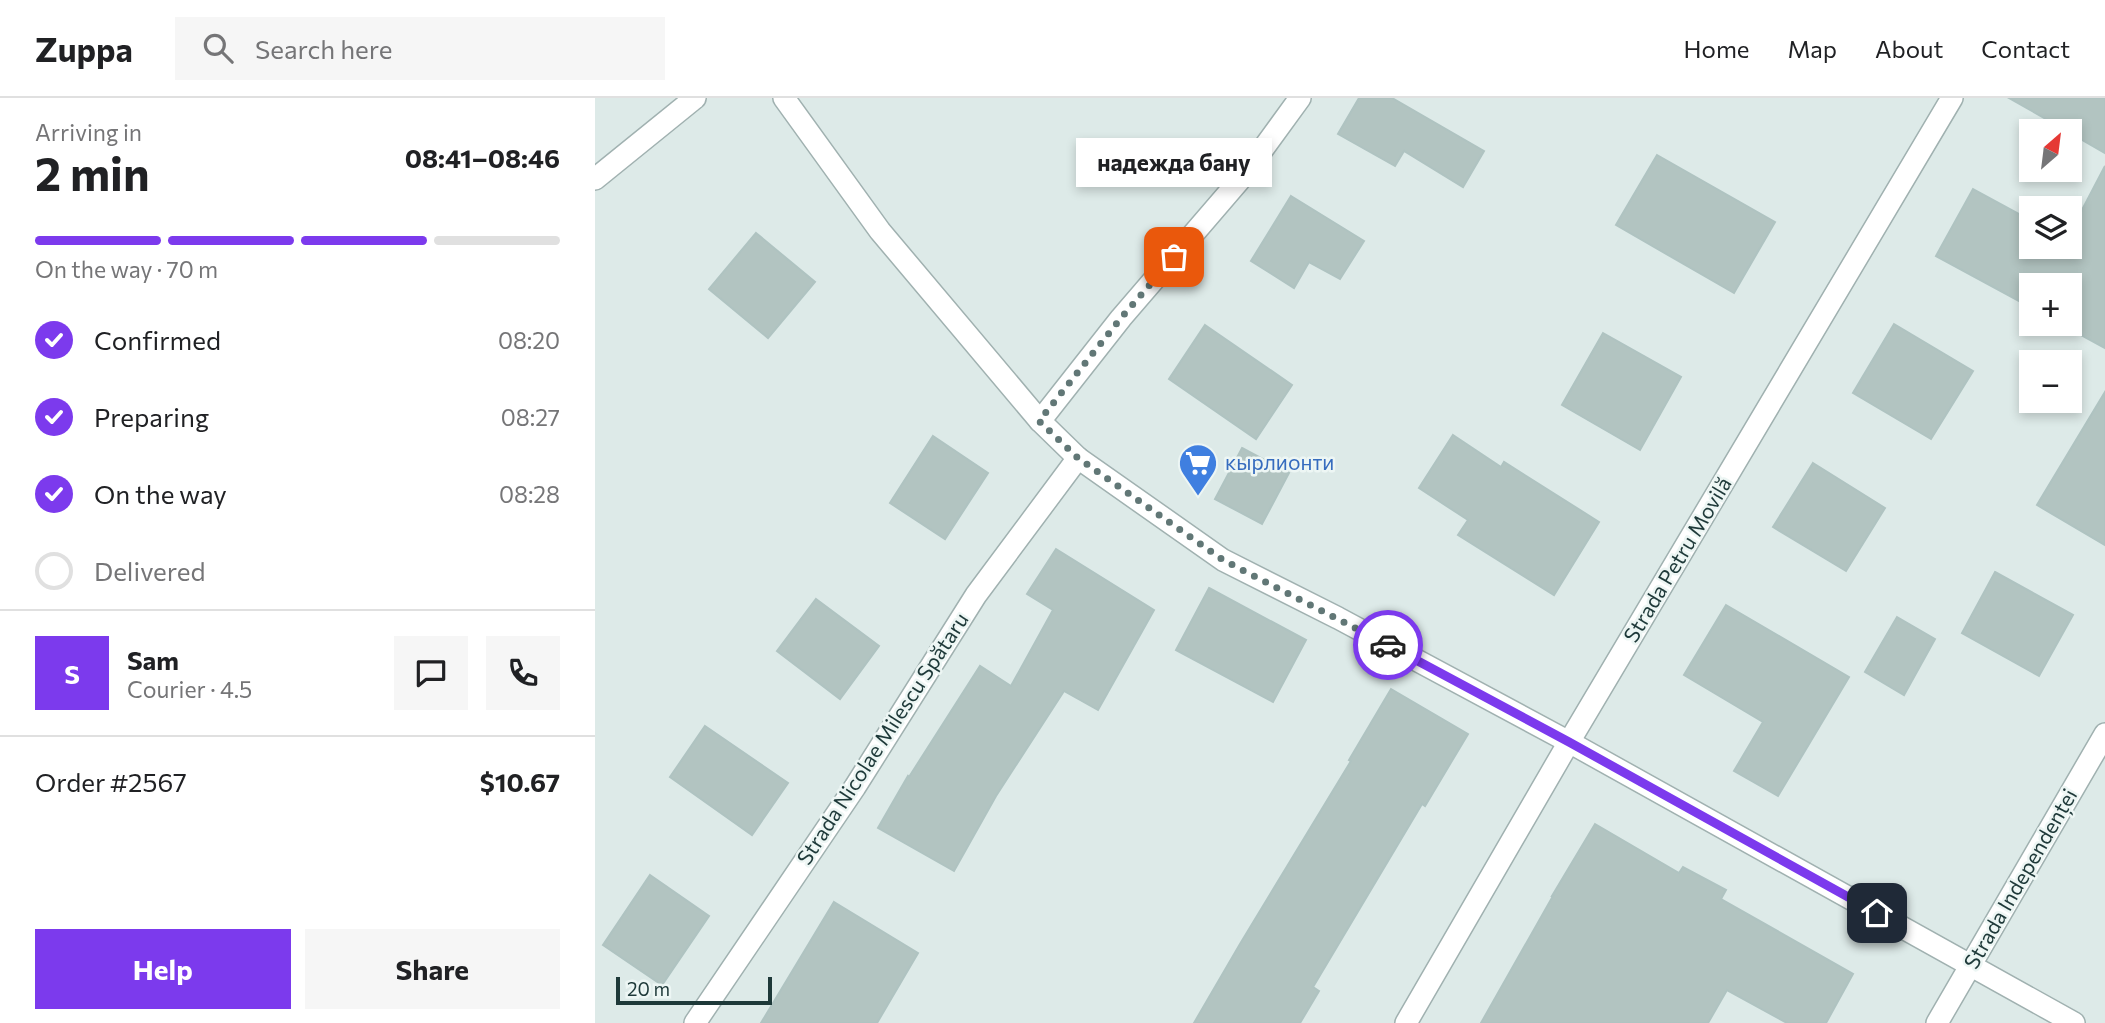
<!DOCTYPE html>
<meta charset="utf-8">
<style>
:root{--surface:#fff;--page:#f6f6f6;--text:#202124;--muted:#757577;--line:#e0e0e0;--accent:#7c3aed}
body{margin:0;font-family:Commissioner,sans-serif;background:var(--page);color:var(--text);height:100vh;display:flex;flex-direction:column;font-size:26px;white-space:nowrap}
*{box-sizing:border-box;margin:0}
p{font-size:23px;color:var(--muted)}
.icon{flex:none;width:38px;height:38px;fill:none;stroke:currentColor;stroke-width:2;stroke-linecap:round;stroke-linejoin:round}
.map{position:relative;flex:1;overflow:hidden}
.drawer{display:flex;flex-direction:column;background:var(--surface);width:595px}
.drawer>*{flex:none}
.needle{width:46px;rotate:28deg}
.tools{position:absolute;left:1424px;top:21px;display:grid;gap:14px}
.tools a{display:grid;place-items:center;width:63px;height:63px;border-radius:0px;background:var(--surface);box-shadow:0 4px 10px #0003;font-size:35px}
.scale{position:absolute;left:21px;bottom:18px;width:156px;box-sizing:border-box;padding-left:7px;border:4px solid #1e3939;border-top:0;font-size:19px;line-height:24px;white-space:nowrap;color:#1e3939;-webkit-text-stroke:5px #edf6f4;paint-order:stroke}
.pin{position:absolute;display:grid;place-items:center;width:60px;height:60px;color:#fff;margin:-30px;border-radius:14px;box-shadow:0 4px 10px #0006}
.courier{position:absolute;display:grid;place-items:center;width:70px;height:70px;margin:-35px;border:5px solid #7c3aed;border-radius:50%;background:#fff;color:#222;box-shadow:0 2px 9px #0007}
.bubble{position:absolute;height:49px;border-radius:0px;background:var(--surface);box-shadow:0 4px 10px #0003;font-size:23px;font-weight:700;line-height:49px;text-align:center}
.summary em{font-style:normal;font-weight:700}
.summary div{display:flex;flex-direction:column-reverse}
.summary{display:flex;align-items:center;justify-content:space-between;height:119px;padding:0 35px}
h1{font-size:46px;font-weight:700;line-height:52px}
.bar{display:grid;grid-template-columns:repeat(4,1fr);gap:10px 7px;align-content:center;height:84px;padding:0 35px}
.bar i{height:9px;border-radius:5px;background:var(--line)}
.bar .active{background:var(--accent)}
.bar p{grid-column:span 4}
.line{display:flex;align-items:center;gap:18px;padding:0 35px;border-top:2px solid var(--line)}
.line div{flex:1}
.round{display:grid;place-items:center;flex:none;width:74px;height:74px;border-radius:0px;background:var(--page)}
ol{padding:0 35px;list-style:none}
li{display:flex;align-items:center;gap:21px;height:77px}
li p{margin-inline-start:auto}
li .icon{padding:7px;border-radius:50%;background:var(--accent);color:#fff;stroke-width:4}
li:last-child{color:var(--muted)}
li i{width:38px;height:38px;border:4px solid var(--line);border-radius:50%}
.action{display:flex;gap:14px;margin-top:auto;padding:14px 35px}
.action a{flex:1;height:80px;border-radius:0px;background:var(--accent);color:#fff;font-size:28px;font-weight:700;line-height:80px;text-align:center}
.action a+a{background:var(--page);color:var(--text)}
header{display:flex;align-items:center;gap:42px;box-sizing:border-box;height:98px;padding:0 35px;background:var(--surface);border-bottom:2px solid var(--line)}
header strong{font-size:33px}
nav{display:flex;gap:38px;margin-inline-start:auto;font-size:24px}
.search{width:490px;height:63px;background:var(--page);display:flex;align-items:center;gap:18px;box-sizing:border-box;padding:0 24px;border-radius:0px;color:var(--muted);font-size:26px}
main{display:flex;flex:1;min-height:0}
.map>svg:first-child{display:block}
.building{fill:#b2c4c1;stroke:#afc3c1;stroke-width:2}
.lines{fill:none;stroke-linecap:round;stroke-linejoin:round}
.street-casing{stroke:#a0b1b0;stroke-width:24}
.street{stroke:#fff;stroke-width:21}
.done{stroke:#617776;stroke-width:7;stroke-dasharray:0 12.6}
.route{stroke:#7c3aed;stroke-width:9}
.labels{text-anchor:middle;stroke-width:5;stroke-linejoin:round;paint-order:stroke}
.shop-label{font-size:21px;fill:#366cbe;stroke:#edf6f4;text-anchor:start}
.street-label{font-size:21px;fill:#1e3939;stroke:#edf6f4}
</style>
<header>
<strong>Zuppa</strong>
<div class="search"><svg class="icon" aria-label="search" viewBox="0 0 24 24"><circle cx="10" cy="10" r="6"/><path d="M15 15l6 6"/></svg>Search here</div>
<nav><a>Home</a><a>Map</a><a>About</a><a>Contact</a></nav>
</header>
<main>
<section class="drawer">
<div class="summary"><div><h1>2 min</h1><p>Arriving in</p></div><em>08:41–08:46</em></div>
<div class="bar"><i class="active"></i><i class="active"></i><i class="active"></i><i></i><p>On the way · 70 m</p></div>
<ol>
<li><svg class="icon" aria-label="check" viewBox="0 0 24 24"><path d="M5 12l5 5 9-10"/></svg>Confirmed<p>08:20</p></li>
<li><svg class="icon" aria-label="check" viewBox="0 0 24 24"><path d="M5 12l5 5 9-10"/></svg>Preparing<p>08:27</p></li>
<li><svg class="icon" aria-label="check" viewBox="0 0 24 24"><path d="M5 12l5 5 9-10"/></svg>On the way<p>08:28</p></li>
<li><i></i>Delivered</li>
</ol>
<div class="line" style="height:126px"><b class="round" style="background:var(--accent);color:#fff">S</b><div><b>Sam</b><p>Courier · 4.5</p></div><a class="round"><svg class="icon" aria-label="chat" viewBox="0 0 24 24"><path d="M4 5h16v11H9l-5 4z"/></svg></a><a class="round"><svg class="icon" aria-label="phone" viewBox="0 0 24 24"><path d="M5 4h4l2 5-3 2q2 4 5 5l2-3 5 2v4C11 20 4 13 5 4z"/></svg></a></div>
<div class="line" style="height:91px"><div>Order #2567</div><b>$10.67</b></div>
<div class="action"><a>Help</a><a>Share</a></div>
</section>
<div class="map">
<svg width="1510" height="925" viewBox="0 0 1510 925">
<rect width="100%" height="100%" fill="#ddeae8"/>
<g class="building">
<path d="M764,0H797L889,53L868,89L809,53L800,68L743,36Z"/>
<path d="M1414,0H1510V55L1475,35V33H1472Z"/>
<path d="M1062,57L1180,124L1139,195L1021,127Z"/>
<path d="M1510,68V250L1466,226H1475V187H1437V210L1341,158L1378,91L1437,123V149H1475V135Z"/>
<path d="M696,98L769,143L745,181L714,164L699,190L656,163Z"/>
<path d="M161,135L220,184L173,240L114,191Z"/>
<path d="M1299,226L1378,273L1336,341L1258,295Z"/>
<path d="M610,227L697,287L661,341L574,281Z"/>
<path d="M1008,235L1086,279L1045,352L967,307Z"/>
<path d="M1510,294V447L1442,407Z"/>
<path d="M858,337L906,369L909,364L1004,424L959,497L863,437L873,422L824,390Z"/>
<path d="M338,338L393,375L350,441L295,405Z"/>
<path d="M647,350L694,375L667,426L620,401Z"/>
<path d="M1218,365L1290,410L1251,473L1178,429Z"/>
<path d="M461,451L559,512L503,612L469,593L401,698L359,773L283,730L313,678L314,679L385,568L416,588L458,512L432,496Z"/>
<path d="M1400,474L1478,517L1444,578L1367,535Z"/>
<path d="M614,490L711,542L678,604L581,552Z"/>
<path d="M221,501L284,548L245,601L182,553Z"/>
<path d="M1131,507L1254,579L1183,698L1139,673L1168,624L1089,577Z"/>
<path d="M1302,519L1340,541L1309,597L1270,574Z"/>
<path d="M796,591L873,636L830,708L827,706L718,889L724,893L705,925H599L645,846L756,663L754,662Z"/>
<path d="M110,628L193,685L157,737L75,679Z"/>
<path d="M1000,726L1084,775L1088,769L1131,792L1126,801L1258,876L1231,925H1192L1132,892L1113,925H886L958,798H957Z"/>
<path d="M55,777L114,818L67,887L8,847Z"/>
<path d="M239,804L323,855L282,925H166Z"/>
</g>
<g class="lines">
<g class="street-casing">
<g id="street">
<path d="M189,0L285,133L445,323L483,360L628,462L743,520L974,644L1479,925"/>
<path d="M0,81L100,0"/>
<path d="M445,323L526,220L649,77L705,0"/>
<path d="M100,925L260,689L381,497L483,360"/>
<path d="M811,925L974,644L1357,0"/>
<path d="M1342,925L1510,636"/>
</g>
</g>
<use href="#street" class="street"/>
</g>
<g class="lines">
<path class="done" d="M579,159L526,220L444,323L483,360L628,462L793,547"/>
<path class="route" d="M793,547L974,644L1282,815"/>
</g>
<defs>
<g id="supermarket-pin" transform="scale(2.0125)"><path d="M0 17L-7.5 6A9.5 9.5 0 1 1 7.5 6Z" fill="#3f7fe0" stroke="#edf6f4"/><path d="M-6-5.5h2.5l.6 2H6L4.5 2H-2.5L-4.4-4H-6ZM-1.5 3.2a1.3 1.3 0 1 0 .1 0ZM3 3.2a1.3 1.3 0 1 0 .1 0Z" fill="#fff"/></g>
</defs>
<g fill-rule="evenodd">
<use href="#supermarket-pin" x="603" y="365"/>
</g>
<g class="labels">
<g class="shop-label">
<text x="630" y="372">кырлионти</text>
</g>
<g class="street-label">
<text transform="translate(1083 462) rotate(-59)" y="7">Strada Petru Movilă</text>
<text transform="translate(288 641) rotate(-57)" y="7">Strada Nicolae Milescu Spătaru</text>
<text transform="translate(1426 781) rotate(-60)" y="7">Strada Independenței</text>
</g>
</g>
</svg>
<div class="tools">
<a><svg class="needle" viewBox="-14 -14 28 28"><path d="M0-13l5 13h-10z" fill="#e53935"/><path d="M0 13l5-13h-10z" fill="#757577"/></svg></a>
<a><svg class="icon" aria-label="layers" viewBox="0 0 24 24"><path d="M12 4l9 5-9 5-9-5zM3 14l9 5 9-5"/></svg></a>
<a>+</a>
<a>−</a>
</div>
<div class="scale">20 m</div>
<div class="pin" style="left:579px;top:159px;background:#ea580c"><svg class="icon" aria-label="bag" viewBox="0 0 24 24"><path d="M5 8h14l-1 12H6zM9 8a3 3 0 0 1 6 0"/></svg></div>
<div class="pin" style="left:1282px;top:815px;background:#1f2937"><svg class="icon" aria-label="home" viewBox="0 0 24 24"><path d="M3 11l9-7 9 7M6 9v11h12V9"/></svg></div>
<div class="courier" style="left:793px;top:547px"><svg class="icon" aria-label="car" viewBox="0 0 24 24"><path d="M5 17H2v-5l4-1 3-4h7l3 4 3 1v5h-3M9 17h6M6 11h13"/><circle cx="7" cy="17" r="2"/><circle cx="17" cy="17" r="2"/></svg></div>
<div class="bubble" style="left:481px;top:40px;width:196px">надежда бану</div>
</div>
</main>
